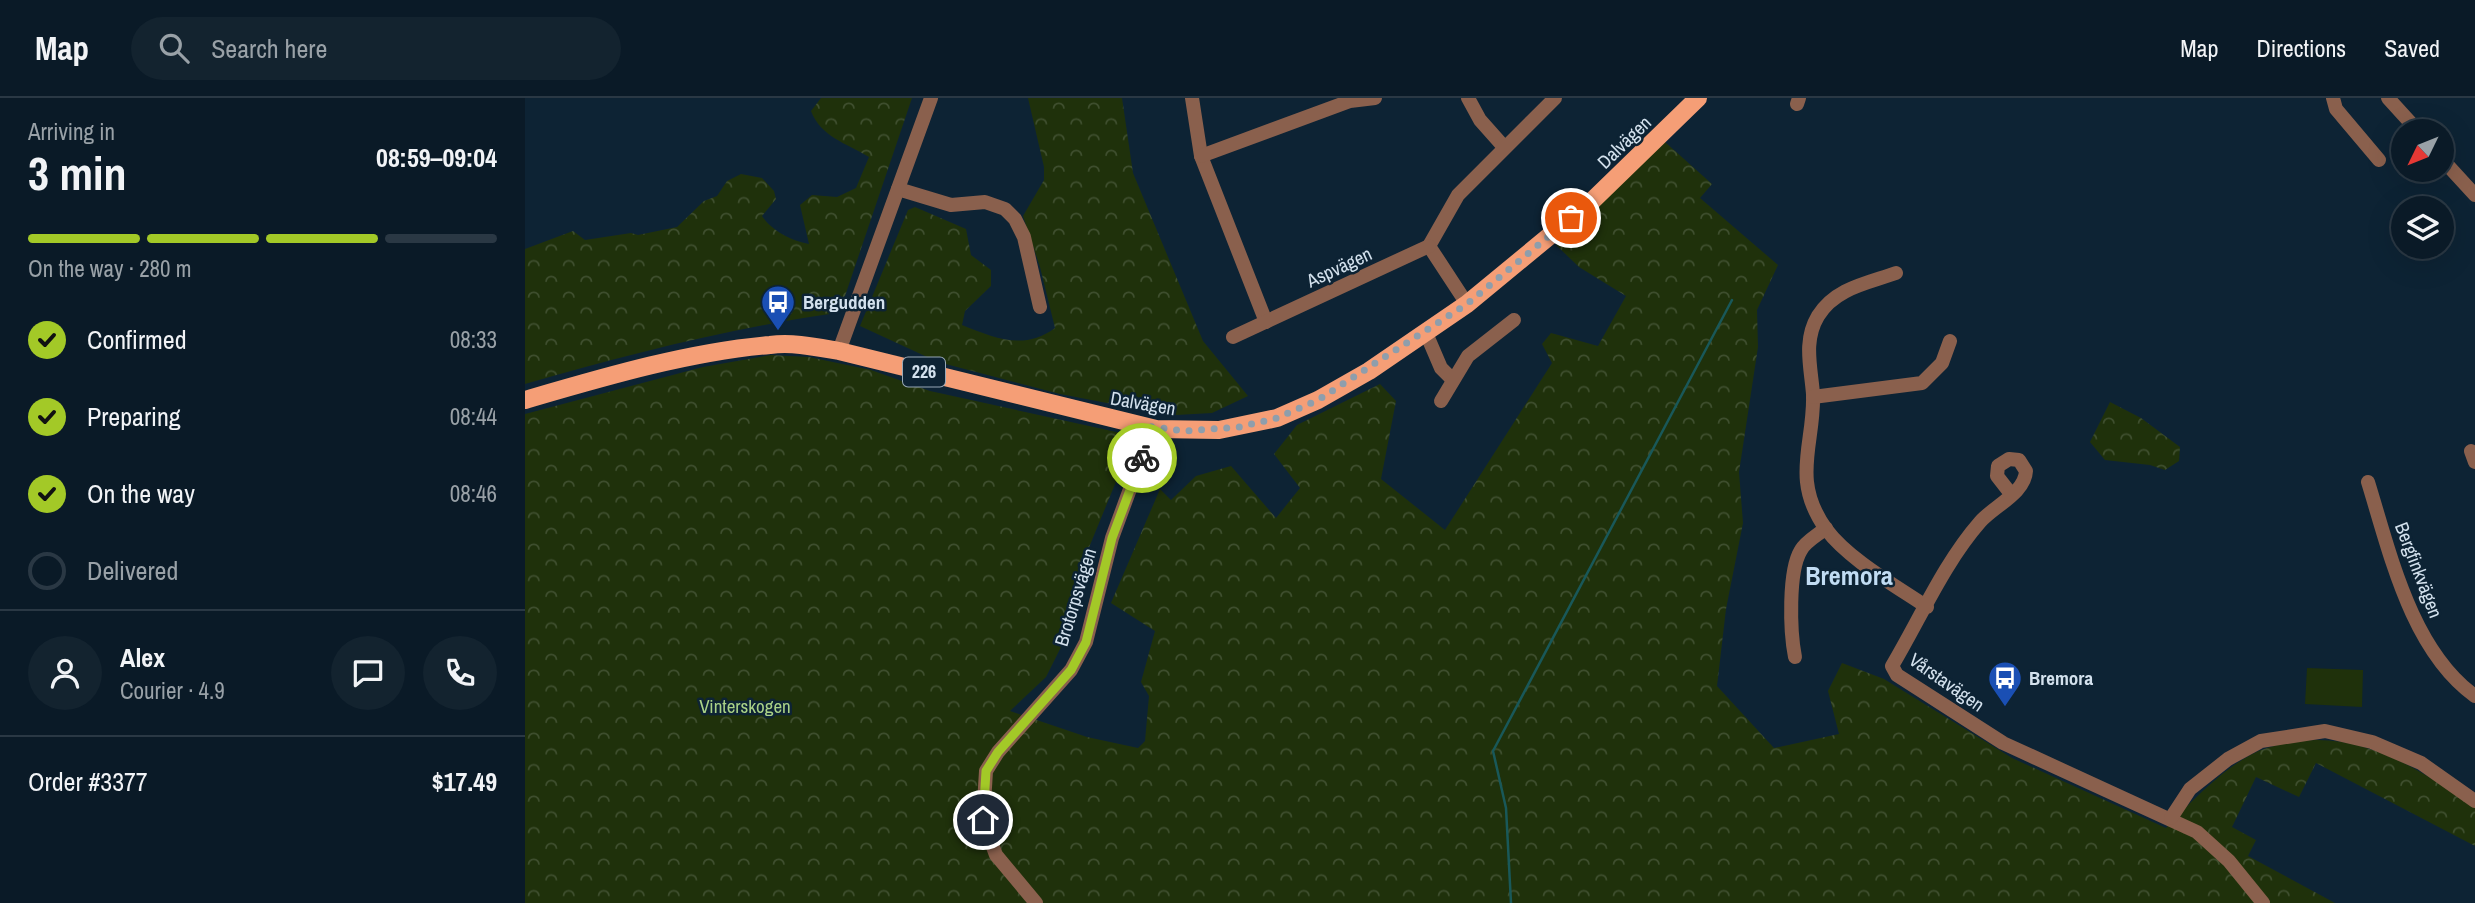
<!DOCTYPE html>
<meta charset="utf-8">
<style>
:root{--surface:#0a1a27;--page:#13232f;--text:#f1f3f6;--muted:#99a1a7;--line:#2a3844;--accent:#a3c927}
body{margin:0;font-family:"Archivo Narrow",sans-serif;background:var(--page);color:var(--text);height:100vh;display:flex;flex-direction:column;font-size:26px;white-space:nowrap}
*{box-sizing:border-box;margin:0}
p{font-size:23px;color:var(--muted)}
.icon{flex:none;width:38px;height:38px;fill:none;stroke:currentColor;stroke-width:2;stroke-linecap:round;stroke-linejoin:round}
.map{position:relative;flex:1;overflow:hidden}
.details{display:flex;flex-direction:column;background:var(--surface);width:525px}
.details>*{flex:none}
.needle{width:46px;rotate:227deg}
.controls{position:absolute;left:1866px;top:21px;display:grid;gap:14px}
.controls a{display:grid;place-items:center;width:63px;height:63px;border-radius:50%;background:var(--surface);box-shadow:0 7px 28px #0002,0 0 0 2px var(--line);font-size:35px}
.pin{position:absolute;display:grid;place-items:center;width:60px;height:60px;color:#fff;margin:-30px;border:4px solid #fff;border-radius:50%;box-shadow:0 2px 7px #0007}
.courier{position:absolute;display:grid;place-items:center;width:70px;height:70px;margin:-35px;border:5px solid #a3c927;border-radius:50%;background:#fff;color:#222;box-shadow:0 2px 9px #0007}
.head em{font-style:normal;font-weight:700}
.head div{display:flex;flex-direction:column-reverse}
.head{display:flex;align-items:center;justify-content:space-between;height:119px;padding:0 28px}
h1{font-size:46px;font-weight:700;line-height:52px}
.bar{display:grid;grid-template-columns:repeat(4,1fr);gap:10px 7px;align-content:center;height:84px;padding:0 28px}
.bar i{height:9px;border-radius:5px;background:var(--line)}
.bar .selected{background:var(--accent)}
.bar p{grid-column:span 4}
.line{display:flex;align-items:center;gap:18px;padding:0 28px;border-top:2px solid var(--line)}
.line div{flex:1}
.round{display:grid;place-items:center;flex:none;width:74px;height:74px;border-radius:37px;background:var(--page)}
ol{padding:0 28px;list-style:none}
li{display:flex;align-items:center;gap:21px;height:77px}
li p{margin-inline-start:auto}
li .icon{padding:7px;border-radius:50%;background:var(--accent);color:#111;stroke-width:4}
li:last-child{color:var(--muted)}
li i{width:38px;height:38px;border:4px solid var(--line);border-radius:50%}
header{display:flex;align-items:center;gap:42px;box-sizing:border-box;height:98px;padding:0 35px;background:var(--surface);border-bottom:2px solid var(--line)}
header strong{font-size:33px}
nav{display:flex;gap:38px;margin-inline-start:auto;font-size:24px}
.search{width:490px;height:63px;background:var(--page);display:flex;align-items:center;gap:18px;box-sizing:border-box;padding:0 24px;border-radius:38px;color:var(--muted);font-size:26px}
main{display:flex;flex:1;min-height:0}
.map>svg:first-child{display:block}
.forest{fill:url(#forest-crowns)}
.pitch{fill:#1f310b}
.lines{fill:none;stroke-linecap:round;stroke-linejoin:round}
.stream{stroke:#195859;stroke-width:2.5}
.minor{stroke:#8a604d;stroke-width:14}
.major{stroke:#f59e76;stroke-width:18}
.done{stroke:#8e9eac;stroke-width:7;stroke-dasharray:0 12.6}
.route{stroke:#a3c927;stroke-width:9}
.labels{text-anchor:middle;stroke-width:5;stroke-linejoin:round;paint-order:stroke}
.shield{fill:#0d2334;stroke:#98a8b6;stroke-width:2}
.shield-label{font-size:18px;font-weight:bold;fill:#d3e1ed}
.street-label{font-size:19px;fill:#d3e1ed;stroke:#0d2334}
.poi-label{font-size:19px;font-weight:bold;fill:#d3e1ed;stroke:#0d2334;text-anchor:start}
.park-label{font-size:19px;fill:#aad287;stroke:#0d2334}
.district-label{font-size:26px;font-weight:bold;fill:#c1dcf3;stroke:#0d2334}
</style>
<header>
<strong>Map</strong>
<div class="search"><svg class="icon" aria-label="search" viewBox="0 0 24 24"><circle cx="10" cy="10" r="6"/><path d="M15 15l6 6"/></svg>Search here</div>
<nav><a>Map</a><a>Directions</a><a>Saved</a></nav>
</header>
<main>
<section class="details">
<div class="head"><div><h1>3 min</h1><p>Arriving in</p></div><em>08:59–09:04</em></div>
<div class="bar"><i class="selected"></i><i class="selected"></i><i class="selected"></i><i></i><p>On the way · 280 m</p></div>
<ol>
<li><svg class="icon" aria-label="check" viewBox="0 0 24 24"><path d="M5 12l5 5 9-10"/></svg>Confirmed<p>08:33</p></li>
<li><svg class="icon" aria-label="check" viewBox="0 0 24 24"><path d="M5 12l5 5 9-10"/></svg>Preparing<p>08:44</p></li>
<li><svg class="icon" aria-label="check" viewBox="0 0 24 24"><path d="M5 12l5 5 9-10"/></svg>On the way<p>08:46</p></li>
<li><i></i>Delivered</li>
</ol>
<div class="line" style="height:126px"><a class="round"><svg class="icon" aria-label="person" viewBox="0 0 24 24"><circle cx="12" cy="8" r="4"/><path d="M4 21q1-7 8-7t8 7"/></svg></a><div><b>Alex</b><p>Courier · 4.9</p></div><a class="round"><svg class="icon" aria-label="chat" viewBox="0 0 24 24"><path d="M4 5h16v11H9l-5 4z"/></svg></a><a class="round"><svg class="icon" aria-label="phone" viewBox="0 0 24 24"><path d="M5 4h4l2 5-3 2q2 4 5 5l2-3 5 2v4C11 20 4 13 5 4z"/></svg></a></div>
<div class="line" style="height:91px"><div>Order #3377</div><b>$17.49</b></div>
</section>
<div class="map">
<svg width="1950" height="805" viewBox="0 0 1950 805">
<defs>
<pattern id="forest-crowns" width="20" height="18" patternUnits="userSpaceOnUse" patternTransform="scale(1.75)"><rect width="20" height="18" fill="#1f310b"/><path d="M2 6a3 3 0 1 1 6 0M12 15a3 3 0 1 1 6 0" fill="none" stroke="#3f4f2f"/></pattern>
</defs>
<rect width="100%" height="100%" fill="#0d2334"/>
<g class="forest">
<path d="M296,0H387L320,198L305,216C201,231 101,257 0,286V151L48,133L60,142L106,135L113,137L152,129L179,103L192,98L202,83L216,76L237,80L249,93L251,101L237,118C247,133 267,143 284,146L275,107L287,97L312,99L331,90L344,59C321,45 296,39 286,13Z"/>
<path d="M503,0H597L608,75L678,243L723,298L687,315L651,317L629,314L535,296L413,264L335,228L383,112L390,109L441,131L446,157L466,172V188L440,213L437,227C470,240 499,253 530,230L515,169L498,118L519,82V69Z"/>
<path d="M1140,44L1187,86L1175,100L1253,167L1232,212L1233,249L1214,374L1218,425L1201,511L1192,588L1249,650L1314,636L1303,593L1317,565L1359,581L1487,660L1641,730C1666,704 1706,661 1742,650C1823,624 1885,665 1950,709V748L1791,665L1774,699L1731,679L1707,729L1731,742L1723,758L1810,805H0V316L178,269L246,257L284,259L346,272L405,293L596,335L602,357L558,464L549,523L521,579L485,613L562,639L613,650L620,643L624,598L616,584L630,533L586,505L635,391L646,402L671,378L706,368L751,420L775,390L749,356L772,327L855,286L871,303L856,381L920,432L1027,265L1017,246L1026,235L1073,248L1101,198L1054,169L1031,147Z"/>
<path d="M1585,304L1616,320L1655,349L1654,363L1640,372L1625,367L1580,362L1565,344Z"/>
</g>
<path class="pitch" d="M1782,570L1838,572L1837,609L1780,606Z"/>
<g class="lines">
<path class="stream" d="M986,805L981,710L968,653L1207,202"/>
<g class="minor">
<path d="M667,0L676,58L741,224"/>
<path d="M943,0L955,22L979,49"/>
<path d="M1808,0L1811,11L1854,62"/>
<path d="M1863,0L1893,33"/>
<path d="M1272,6L1274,0"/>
<path d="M676,58L825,3L850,0"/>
<path d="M1916,60L1950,97"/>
<path d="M373,91L426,107L460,104L480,111L490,121L499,139L515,209"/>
<path d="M1371,175C1343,185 1310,190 1293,218C1278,243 1286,269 1288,296C1290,345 1265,381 1301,431C1323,461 1371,488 1402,509"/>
<path d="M942,206L904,148L933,97L1030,0"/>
<path d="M901,235L916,270L928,282"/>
<path d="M708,239L904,148"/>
<path d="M314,253L406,0"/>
<path d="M1288,299L1397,285L1417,265L1425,243"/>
<path d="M916,303L943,258L989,222"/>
<path d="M1946,353L1950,364"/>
<path d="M1843,384C1865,455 1886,552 1950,598"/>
<path d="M1486,396L1472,378L1473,368L1484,361L1494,362L1501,373C1500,395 1469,408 1455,424C1419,465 1395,521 1367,568L1372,577L1478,645L1672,734L1704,763L1738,805"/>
<path d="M1270,559C1265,534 1263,473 1276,452C1281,443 1293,437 1301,430"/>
<path d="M1646,720L1665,691L1703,661L1736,643L1800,633L1847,644L1896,665L1950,703"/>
<path d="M511,805L471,757L458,722L461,673L473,654L546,572L561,544L587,440L619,353L621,328"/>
</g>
<path class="major" d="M0,302C79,279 163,254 245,247C268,244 291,249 314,253L631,331L694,332L752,320L793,302L844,273L942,206L1067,103L1173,0"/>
</g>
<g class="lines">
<path class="done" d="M617,360L621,328L660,333L714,329L752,320L793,302L942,206L1046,120"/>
<path class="route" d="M458,722L461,673L473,654L546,572L561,544L587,440L617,360"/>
</g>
<defs>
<g id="bus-pin" transform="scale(1.75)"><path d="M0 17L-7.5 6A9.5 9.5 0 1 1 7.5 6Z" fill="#1a4fb4" stroke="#0d2334"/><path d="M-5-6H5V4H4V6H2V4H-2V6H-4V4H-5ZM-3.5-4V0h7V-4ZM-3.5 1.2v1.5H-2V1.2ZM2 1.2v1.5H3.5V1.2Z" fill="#fff"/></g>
</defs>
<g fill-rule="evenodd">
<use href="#bus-pin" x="253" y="204"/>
<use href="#bus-pin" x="1480" y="580"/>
</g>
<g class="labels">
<rect class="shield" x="378" y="259.5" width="42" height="29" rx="5"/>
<g class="shield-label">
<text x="399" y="280">226</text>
</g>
<g class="street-label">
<text transform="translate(1099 44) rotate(-44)" y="7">Dalvägen</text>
<text transform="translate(814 169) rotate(-25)" y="7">Aspvägen</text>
<text transform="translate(618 305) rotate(10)" y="7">Dalvägen</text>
<text transform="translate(1894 472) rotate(69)" y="7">Bergfinkvägen</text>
<text transform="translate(550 499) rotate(-73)" y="7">Brotorpsvägen</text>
<text transform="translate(1422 584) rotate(35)" y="7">Vårstavägen</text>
</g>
<g class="poi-label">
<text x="278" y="211">Bergudden</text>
<text x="1504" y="587">Bremora</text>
</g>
<g class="park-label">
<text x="220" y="615">Vinterskogen</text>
</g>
<g class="district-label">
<text x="1324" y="487">Bremora</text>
</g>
</g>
</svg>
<div class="controls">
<a><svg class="needle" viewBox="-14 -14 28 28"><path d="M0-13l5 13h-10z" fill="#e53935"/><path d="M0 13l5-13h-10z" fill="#99a1a7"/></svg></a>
<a><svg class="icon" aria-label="layers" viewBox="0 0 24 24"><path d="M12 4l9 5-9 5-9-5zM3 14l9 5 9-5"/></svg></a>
</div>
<div class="pin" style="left:1046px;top:120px;background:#ea580c"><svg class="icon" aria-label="bag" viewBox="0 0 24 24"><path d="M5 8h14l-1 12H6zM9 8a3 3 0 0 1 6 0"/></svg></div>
<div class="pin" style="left:458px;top:722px;background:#1f2937"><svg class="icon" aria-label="home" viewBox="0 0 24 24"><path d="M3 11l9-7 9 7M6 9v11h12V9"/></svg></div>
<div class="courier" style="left:617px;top:360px"><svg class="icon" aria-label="bike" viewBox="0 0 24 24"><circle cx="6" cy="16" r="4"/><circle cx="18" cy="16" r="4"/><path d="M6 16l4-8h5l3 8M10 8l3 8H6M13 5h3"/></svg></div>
</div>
</main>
